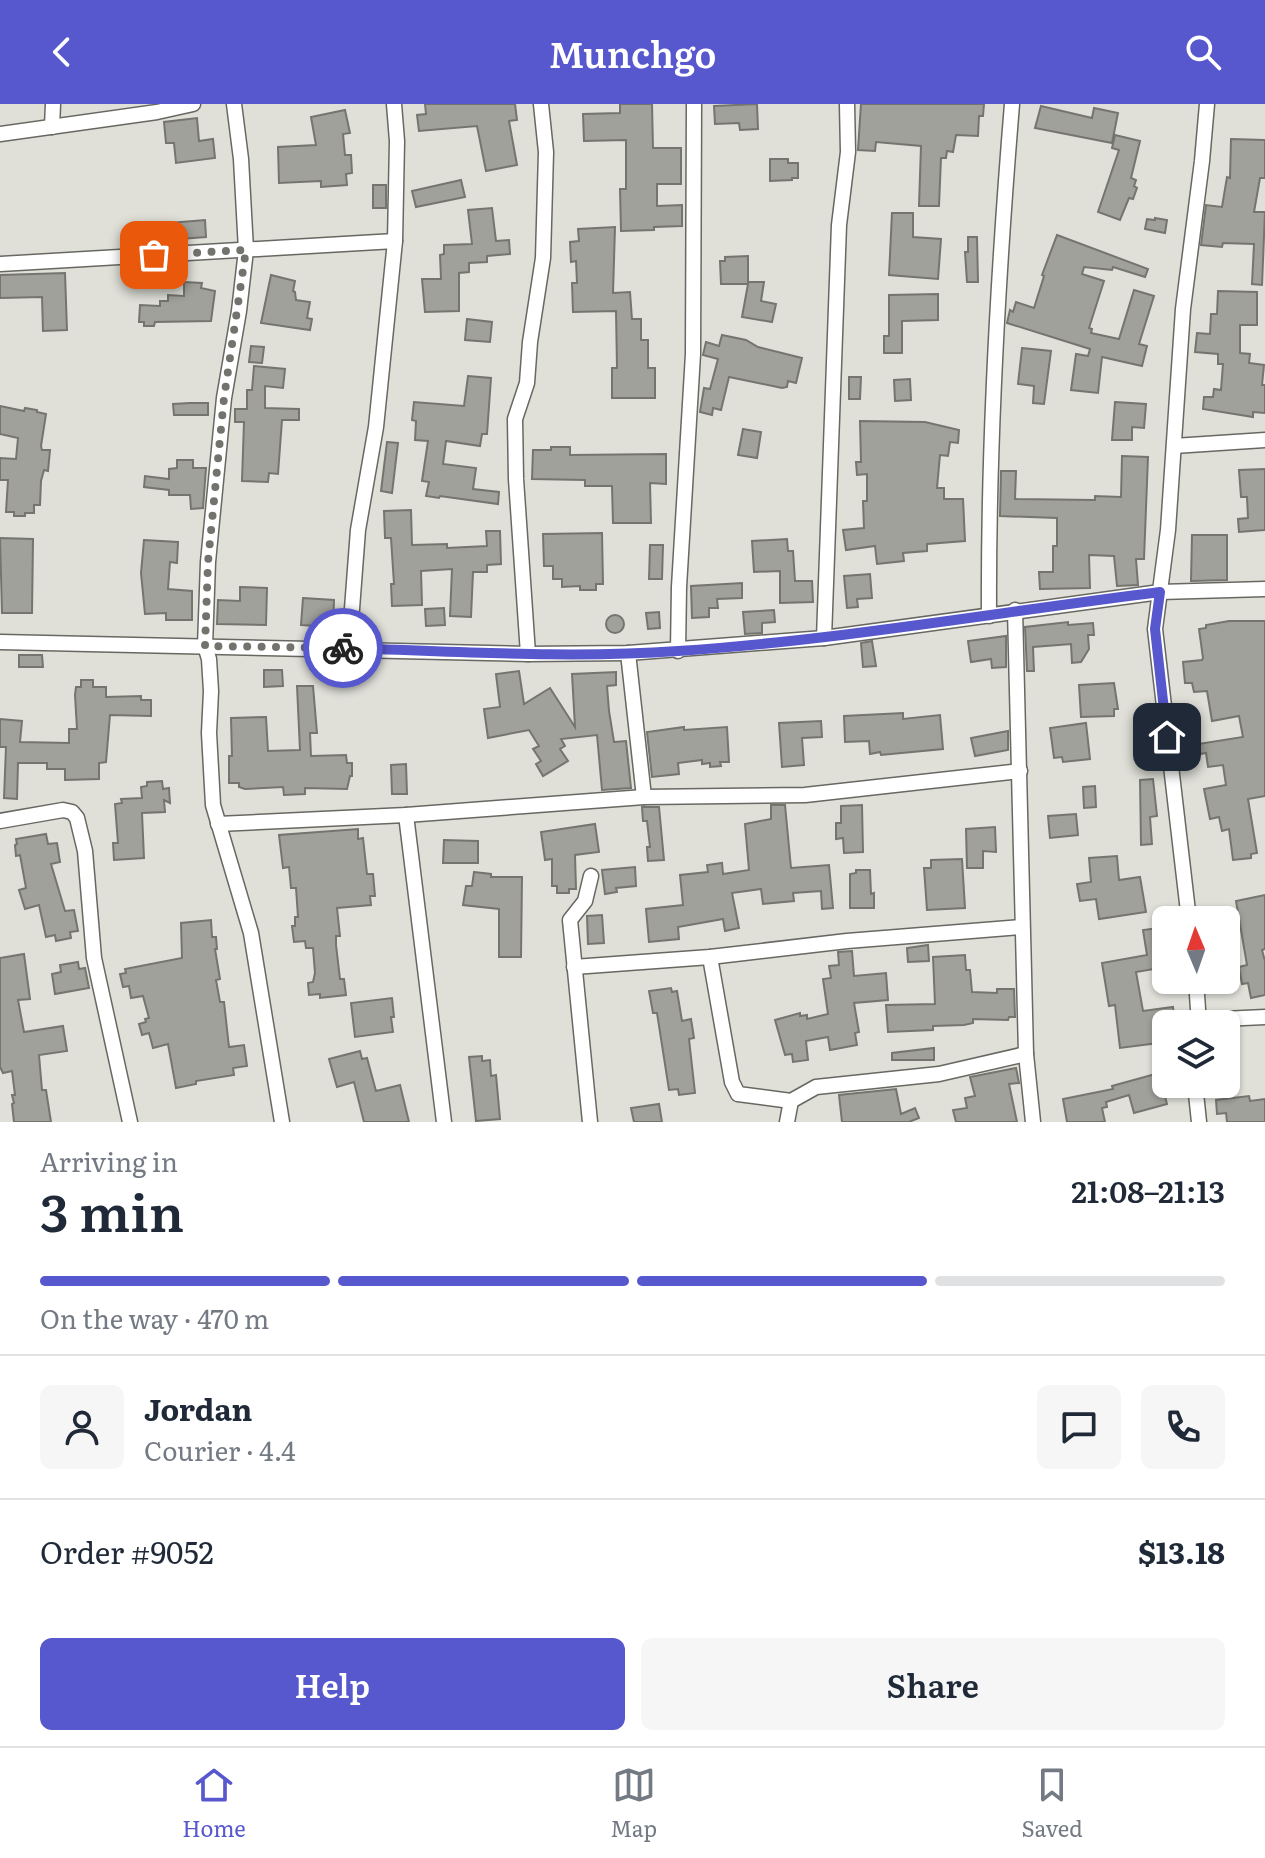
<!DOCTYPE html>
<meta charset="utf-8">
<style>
:root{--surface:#fff;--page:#f6f6f7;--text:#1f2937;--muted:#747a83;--line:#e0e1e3;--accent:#5757ce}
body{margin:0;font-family:Literata,serif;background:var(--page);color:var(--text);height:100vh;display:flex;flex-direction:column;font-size:30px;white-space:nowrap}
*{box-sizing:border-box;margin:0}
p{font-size:26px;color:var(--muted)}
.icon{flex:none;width:44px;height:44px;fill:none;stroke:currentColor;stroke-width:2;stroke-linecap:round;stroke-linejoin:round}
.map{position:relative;height:1018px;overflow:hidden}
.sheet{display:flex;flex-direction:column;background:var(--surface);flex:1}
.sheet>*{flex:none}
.needle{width:52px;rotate:358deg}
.controls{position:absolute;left:1152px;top:802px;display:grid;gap:16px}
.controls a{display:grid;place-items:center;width:88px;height:88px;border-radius:12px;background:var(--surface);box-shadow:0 2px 6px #0004;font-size:40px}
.pin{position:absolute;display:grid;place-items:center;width:68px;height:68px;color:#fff;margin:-34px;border-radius:16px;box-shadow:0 4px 12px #0006}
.courier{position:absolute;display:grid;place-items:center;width:80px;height:80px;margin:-40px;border:6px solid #5757ce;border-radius:50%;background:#fff;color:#222;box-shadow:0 2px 10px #0007}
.overview em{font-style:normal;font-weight:600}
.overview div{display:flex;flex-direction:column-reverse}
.overview{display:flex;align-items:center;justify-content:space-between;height:136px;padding:0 40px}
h1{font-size:52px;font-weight:600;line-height:60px}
.bar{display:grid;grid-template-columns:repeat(4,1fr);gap:12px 8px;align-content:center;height:96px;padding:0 40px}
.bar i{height:10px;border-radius:6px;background:var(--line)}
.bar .selected{background:var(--accent)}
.bar p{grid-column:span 4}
.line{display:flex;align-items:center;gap:20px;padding:0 40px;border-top:2px solid var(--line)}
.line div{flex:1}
.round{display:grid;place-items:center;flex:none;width:84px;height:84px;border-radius:12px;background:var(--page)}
.cta{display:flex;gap:16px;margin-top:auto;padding:16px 40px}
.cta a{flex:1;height:92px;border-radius:12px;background:var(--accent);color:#fff;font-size:32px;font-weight:600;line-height:92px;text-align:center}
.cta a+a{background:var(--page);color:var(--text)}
header{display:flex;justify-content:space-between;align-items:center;height:104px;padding:0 40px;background:var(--accent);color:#fff;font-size:36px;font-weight:600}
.tabs{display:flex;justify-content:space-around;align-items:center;height:112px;border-top:2px solid var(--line);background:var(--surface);font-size:22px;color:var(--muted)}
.tabs a{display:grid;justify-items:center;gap:4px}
.tabs .selected{color:var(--accent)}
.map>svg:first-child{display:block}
.building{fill:#a1a19b;stroke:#75746f;stroke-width:2}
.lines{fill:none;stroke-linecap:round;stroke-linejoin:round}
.minor-casing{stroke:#686862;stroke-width:17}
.minor{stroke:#fff;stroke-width:14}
.done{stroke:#73736e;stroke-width:8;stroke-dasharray:0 14.4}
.route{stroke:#5757ce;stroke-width:10}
</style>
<header><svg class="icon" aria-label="back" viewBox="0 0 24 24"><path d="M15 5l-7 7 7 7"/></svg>Munchgo<svg class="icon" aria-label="search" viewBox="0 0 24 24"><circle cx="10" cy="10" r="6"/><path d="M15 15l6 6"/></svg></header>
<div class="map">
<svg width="1265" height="1018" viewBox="0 0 1265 1018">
<rect width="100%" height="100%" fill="#e0e0d9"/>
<g class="building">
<path d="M425,0H515L517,16L509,17L517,61L486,67L477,22L419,27L417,11L426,10Z"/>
<path d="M620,0H652L653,44H681V80H657V102L682,101V122L654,123V126L621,127L620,85H626V36L584,37L583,10L620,9Z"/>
<path d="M757,0L758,25L740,26L739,19L715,20L714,2Z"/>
<path d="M861,0H984L983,12H979L978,32L956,31L953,48L947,47L946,54H941L939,102H919L921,42L876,38L875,47L858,46Z"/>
<path d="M1041,2L1092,14L1094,4L1118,9L1112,39L1035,24Z"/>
<path d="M345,6L350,29L343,30L345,51H351L352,69L346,70L347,81L321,83V77L279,79L278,43L316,41L311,13Z"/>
<path d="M197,14L199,37L213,35L215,54L176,59L174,39H166L164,18Z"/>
<path d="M1115,31L1140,37L1131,74L1136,76L1134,82L1137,84L1133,95L1129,94L1120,116L1098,108L1119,46L1112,44Z"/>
<path d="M1231,35L1265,36V74H1260L1254,108H1265L1262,181L1252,180L1254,140L1223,139L1222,143L1201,141L1206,101L1222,103L1227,73L1230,74Z"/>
<path d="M770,55H788V59H798V74H792V76L770,77Z"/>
<path d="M461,76L465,93L416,103L412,87Z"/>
<rect x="373" y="81" width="13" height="23"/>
<path d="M492,104L496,137L509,136L510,150L487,152V158L469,159V168L459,169V207L425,208L422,175H441L440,151L444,150V141L472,140L468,106Z"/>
<path d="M892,109H913V133L941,135L938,175L889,171Z"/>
<path d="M1155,114L1167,116L1165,129L1145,125L1147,115L1155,116Z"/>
<path d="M205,116L206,133L139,138L138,125L169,123V119Z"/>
<path d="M615,123L613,189L630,188L632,215H641V236H648V264H655V294H612V264H617L616,207L573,208L572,179H577L576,157L571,158L570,138L579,137L578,125Z"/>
<path d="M1057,131L1148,165L1145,173L1113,163L1112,166L1084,163L1082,170L1104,177L1089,224L1092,225L1091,229L1119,235L1134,186L1154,192L1139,240L1147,242L1142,262L1102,253L1098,289L1071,286L1076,250L1088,252L1090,245L1007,219L1010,206L1013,208L1016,198L1034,204L1044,172L1042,171Z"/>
<path d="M968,133H977L978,178H967L965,148H968Z"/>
<path d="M748,152V178H764L761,197L776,200L772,218L742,213L748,180H721L720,157H725V153Z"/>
<path d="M65,169L67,226L43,227L42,193L0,194V171Z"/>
<path d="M271,171L295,177L293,187L295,188L296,196L310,198L307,214L312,215L310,226L261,219Z"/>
<path d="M184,178L202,179L201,184L215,187L211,217L155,218L154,222H144V218H139L140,201L160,202V197H168V191L184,192Z"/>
<path d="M1218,187L1257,188V221H1240V249L1250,250L1249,259L1264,261L1262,281H1265V309L1253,308V313L1203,305L1204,293H1213L1214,285L1221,286L1223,260H1218V250L1195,248L1197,229L1210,230L1211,210H1217Z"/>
<path d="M938,190V216L902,217V249H884V232H889V191Z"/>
<path d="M467,215L492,218L490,238L465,236Z"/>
<path d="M722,231L746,236L758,243L802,254L796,279L788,277L787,283L782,284L729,273L721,306L713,304L712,311L700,308L704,284L710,285L718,255L703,251L706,238L719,242Z"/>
<path d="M251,242L264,243L262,259L249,258Z"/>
<path d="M1022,244L1051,247L1044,300L1033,299L1034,282L1018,280Z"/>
<path d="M254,262L285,265L283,284L265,282V304L299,305V316H282L278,370L269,369L268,378L242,377L244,318H235V305H247V286H252Z"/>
<path d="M468,272L491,274L487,330H482L480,342L446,337L443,360L476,364L473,385L499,388L498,400L440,392L439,394L426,392L429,378L422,377L428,337L415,336L416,317L412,316L414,298L464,302Z"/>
<path d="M849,273H861L860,295H849Z"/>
<path d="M910,275L911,296L895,297L894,276Z"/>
<path d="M1115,298L1146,300L1144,324L1132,323V336H1112Z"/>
<path d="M190,299H208V311H174L173,300Z"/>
<path d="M0,302L24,307L25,304L37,306V308L46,310L41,342L42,346H50L48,367L44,366L41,377L40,401H34V409H25V412H14V408H6L8,376H0V354L16,355L18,334L0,330Z"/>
<path d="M860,317L925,318L959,326L958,339L950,338L948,352L940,351L937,384H944V395H963L965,437L927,440V447L903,449L904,457L877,460L875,442L846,446L843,426L864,424L863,397H867V370L857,371L856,358H861Z"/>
<path d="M743,325L761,328L757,354L738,351Z"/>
<path d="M387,338L398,339L392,389L381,387Z"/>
<path d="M551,343H570V351L666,350V380L650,379L651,419H613L612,382H585V376L532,375L533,346H551Z"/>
<path d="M1122,352L1148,353L1144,455H1136L1138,481L1117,482L1114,452L1089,451L1090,484L1040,485L1039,468H1053V442H1057V414L1000,412L1001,367H1016L1015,395L1095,396V392L1121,393Z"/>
<path d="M177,356H193V364H206L203,404L191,405L190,391H169V386L144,383L145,372L169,375V365L177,364Z"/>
<path d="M1265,365V426L1239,428L1238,415L1248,414L1247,393H1241L1239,366Z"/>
<path d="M411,406L412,441L447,440V444L487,442L486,427H500L501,460L487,461V468H473L471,513L450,512L452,465L421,467L422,501L392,502L391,480H394L391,434H385L384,407Z"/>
<path d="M602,429L603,480H596V486H580V482L562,483V475H553V462H544L543,430Z"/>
<path d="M1192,431H1227V476L1191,477Z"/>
<path d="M0,434L33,435L32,509H2Z"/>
<path d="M787,435L788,447H793L795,477H812L813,498L780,499V467L754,468L752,437Z"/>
<path d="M144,436L178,438L177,459L170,458L168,485L192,487V516H166V509L145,510L141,469Z"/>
<path d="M650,441H663L662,475H649Z"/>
<path d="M870,470L872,494L857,495L858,503L847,504L844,472Z"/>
<path d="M742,479V494L717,495L718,504H709V513L692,514L691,482Z"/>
<path d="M240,483L267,484L266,521L217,520L218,496L240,497Z"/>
<path d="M303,494L334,496L333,523L301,521Z"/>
<path d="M444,504L445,521L426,522L425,505Z"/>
<path d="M774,506L775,518L762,519V529L745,530L743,508Z"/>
<path d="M659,508L660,524L648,525L646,509Z"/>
<circle cx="615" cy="520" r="9"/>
<path d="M1229,517H1265V692L1248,695L1257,749L1251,750V754L1233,756L1229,725L1222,727L1219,713L1210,715L1204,685L1226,681L1223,661L1208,663L1206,649L1194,651L1192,641L1243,633L1239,612L1212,617L1207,587L1194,588L1192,579H1185L1183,558L1202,556L1203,554L1199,525L1206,524V521Z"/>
<path d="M1068,518V521L1093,519L1094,531H1088L1089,545L1081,558L1072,559L1071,540L1033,543L1034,567H1027L1025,523Z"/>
<path d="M1006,532V563L992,564L991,555L971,558L968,537Z"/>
<path d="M872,537L876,562L863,563L861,539Z"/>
<path d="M19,551H42L43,563H19Z"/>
<path d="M264,566H282L283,582L264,583Z"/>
<path d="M519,567L524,600L550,584L575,623L572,570L616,568V581L607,582L609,607L614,638L626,637L631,684L602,686L597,631L561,635L565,642L560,645L568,657L543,672L536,660L541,657L533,645L539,642L529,626L488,634L484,605L500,603L496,570Z"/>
<path d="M81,576H93V583H106V593L141,592V596H151V612L110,611L106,658L99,659V675L65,676V665H47V659H18L17,695L4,694L6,643H0V615L22,617L20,638L69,639V625H77L75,591L76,583H81Z"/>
<path d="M1114,579L1118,605H1114V612L1081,613L1079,581Z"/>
<path d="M297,582H313L317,629H310L311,652L346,651L347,659H352V672H350L347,685L305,684V690L284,691L283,683L245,685L239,683V679H229V652H232L231,614L266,613L268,647L300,646Z"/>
<path d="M903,609V615L940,611L943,645L881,651L880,648L870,650L869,637L845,638L844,612Z"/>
<path d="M821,617L822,633L802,634L804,661L782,663L779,619Z"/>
<path d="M1086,619L1090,655L1063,658L1062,653L1054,654L1050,624Z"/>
<path d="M684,623V626L727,623L729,658H720L721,662L710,663V659L702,660V656L678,659L679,670L652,673L647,628Z"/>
<path d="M1008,627V646L975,652L971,634Z"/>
<path d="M406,660L407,690H392L391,661Z"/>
<path d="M1153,675L1157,712L1150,713L1152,740L1141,741L1140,676Z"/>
<path d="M162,677L163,685L169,684L170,699L164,696L165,708L142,709L144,754L114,756L113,739H118L115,700L122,699L121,695L142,694L141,683L147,682V678Z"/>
<path d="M1095,682L1096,703L1084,704L1083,683Z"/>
<path d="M771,701H785L791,764L829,761L833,804L822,805L821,787L793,789L794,797L763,800L761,785L732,789L739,824L725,827L723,815L678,823L679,835L649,838L646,805L683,801L680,771L708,768L707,761L722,759L723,770L749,766L745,720L771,715Z"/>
<path d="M862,701L863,748L844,749L843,734L836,735V719H841V702Z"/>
<path d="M642,703H659L664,756L648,757L647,743H650L647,717H643Z"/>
<path d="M1076,710L1078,731L1050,734L1048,712Z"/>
<path d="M595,720L599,748L575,751L576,785H569V789H557V782H552V755L545,756L541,728Z"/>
<path d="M995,723L996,748L983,747V764H967L966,725Z"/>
<path d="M358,725V735L363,734L367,770H373L375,792H370L371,801L337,804L340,832H336V841L340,875H344L346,891L320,894V890L309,891L308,879L313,878L315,869L313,844H306L305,837L294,838L292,822H295V813H298L296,784H291L289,763L283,764L279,731Z"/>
<path d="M46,730L48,740L57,739L60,758L51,760L65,807L74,806L78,827L70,828L71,834L56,837L55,831L46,833L39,801L25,805L19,786L26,784L20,751L16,752L15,741L17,740L16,735Z"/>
<path d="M444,736L478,737V759H443Z"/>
<path d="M1117,752L1119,776L1140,773L1146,808L1099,815L1096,795L1080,797L1077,780L1091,778L1089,754Z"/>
<path d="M962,755L965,804L927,806L924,764H931V756Z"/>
<path d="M635,763L636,782L616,784L617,788L605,790L602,766Z"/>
<path d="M856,766H870L871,790L874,789V804H850V770L856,769Z"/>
<path d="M474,768L491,770V773H522L521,853H499V805L463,801L466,782H472Z"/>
<path d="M1265,791V845L1262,846L1265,857V891L1251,894L1248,879L1242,880L1239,863L1247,861L1236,797Z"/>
<path d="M602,811L604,839L588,840L587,812Z"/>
<path d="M211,816L212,833H216L217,845H215L220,875L216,876L220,898H224L229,943L244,941L247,962L233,964L234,971L196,977V980L176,984L168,940L153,944L149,929L142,931L139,920L146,918L145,915L149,914L143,892L131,894L129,882L123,883L120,870L126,869L125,865L182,854L181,819Z"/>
<path d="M1158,824L1162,849H1166V863L1136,868L1143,907L1173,903L1175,920H1166V938L1120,944L1115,901L1109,902L1102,859L1147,851L1143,826Z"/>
<path d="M928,841L929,857L908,858L907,844Z"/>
<path d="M852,847L854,872L886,869L888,896L854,899L859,928L855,929L857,941L830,946L828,933L806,937L808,956L793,958L792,950L785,951L775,916L800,909V912L807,911V915L828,910L823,875L831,874L829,862L839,861L838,848Z"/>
<path d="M24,850L30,895L18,896L24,928L63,922L67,947L39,951L42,986H46L51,1018H14L12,1000L14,999L12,991H15L12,967L3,969L0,963V854Z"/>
<path d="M965,851L966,866H970L972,888L997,889V885H1014L1015,913H1009L1008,916L973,915V919L964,921L933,922V926L888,928L886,901L935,900L933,853Z"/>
<path d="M78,858L79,865L85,864L89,884L55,890L52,870L61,868L60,861Z"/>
<path d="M671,884L672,888L677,887L682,917L691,915L694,934L689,935L695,989L679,991L678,985L669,986L657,909H653L649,887Z"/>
<path d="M392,894L394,913H391L393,928L355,933L351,899Z"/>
<path d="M934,944V956H892V949Z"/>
<path d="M360,947L362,955L367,954L376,987L400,981L409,1018H364L354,978L337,983L329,955Z"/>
<path d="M482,952V957L490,956L491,972L496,971L500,1015L476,1017L469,953Z"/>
<path d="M1016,964L1019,979L1009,980L1017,1018H956L953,1006L967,1004L965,994L975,992L970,973Z"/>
<path d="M1159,969L1167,1000L1134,1009L1129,991L1106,998L1107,1003L1102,1004L1105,1018H1067L1063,995L1113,985L1112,982Z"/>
<path d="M896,985L901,1010L915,1004L919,1014L909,1018H842L839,991Z"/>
<path d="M1249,992L1250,997L1265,995V1018H1227L1226,1009L1217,1010L1216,996Z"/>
<path d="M659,1000L662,1018H634L631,1004Z"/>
</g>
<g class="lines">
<g class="minor-casing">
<g id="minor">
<path d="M234,0L241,55L246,146L239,207L224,294L208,458L205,542L209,555L211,587L209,629L213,701L251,829L282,1018"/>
<path d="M52,23L53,0"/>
<path d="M0,30L157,8L193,0"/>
<path d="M0,160L395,137"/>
<path d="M1174,342L1265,336"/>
<path d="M1015,506L1026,950L1033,1018"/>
<path d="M989,512C988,341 998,170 1012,0"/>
<path d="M824,534L839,121L848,48L847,0"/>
<path d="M0,538L528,550L628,549L824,534L1160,488L1265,485"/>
<path d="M349,544L358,426L376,323L395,137L397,37L394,0"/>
<path d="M678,547L679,483L693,250L694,0"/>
<path d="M628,549L644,693"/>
<path d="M528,550L516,375L515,315L527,279L530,238L543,154L546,48L541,0"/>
<path d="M406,711L444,1018"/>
<path d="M0,717L63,706L72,708L77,714L85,747L94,854L130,1018"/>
<path d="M218,720L406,711L644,693L805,691L1020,667"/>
<path d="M1189,816L1155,525L1168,426L1183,205L1202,57L1207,0"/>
<path d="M710,853L732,978L738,990L791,997L816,983L939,970L1026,950"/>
<path d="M574,863L710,853L847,837L1022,823"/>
<path d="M1196,876L1199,920"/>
<path d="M1201,916L1265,913"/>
<path d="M1195,980L1199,1018"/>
<path d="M590,1018L570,816L585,797L591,772"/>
<path d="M787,1018L791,997"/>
</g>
</g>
<use href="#minor" class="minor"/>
</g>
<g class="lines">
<path class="done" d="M154,151L246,146L224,294L208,458L205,542L343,544"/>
<path class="route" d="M343,544C455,547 566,555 678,547C840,536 999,508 1160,488L1155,525L1167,633"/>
</g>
</svg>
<div class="controls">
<a><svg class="needle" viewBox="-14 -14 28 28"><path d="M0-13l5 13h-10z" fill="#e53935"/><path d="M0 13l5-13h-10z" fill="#747a83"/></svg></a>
<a><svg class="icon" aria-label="layers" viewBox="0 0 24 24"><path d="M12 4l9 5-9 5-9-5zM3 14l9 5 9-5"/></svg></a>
</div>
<div class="pin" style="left:154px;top:151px;background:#ea580c"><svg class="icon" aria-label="bag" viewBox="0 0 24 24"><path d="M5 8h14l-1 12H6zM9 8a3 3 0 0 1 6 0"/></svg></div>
<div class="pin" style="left:1167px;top:633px;background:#1f2937"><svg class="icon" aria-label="home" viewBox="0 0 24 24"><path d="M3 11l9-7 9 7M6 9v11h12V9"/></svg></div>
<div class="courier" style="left:343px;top:544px"><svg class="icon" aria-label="bike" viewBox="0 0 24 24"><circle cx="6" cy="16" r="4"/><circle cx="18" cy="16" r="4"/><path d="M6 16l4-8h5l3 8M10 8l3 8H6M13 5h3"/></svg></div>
</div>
<section class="sheet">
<div class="overview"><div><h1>3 min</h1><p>Arriving in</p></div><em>21:08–21:13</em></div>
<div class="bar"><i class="selected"></i><i class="selected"></i><i class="selected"></i><i></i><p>On the way · 470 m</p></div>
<div class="line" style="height:144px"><a class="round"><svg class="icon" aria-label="person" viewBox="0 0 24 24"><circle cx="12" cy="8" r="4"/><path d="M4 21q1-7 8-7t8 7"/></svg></a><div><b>Jordan</b><p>Courier · 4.4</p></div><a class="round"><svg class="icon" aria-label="chat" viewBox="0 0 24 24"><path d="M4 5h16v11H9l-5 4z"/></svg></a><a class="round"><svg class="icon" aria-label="phone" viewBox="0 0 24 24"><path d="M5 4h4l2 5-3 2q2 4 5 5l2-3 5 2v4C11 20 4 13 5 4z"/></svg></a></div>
<div class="line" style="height:104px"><div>Order #9052</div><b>$13.18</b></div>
<div class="cta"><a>Help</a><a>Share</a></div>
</section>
<nav class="tabs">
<a class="selected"><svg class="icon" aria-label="home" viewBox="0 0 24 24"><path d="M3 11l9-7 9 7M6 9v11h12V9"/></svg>Home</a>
<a><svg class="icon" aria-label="map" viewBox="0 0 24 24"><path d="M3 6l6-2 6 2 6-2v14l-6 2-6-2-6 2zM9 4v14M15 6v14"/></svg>Map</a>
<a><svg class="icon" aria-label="saved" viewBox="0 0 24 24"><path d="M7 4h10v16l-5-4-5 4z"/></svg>Saved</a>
</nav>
